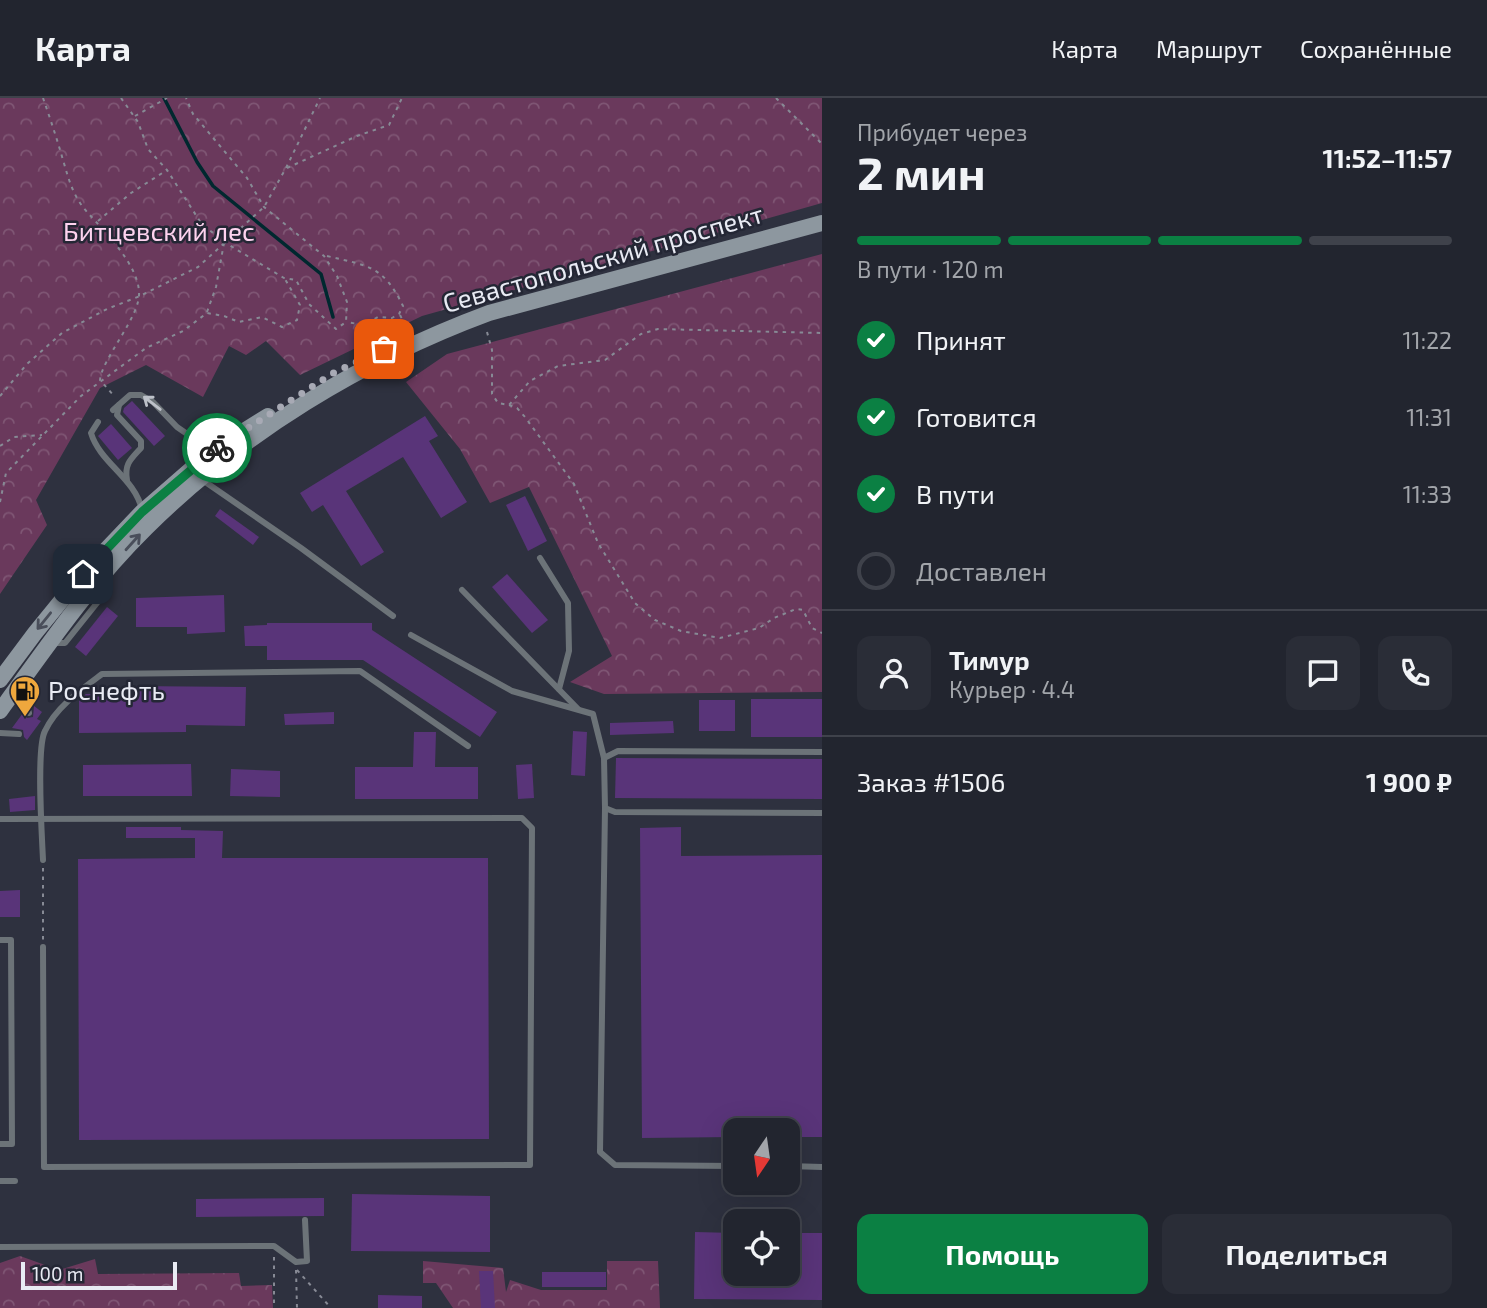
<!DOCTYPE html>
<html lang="ru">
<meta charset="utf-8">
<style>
:root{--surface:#22252f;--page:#2a2d37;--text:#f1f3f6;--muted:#a2a5aa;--line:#3f424b;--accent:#0b8043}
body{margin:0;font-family:"Exo 2",sans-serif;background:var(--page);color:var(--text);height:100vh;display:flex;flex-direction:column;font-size:26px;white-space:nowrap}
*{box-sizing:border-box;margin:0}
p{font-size:23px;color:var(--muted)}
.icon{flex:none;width:38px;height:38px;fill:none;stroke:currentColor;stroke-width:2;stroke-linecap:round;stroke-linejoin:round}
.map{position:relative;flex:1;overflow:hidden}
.drawer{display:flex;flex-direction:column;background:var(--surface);width:665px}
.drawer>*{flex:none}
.needle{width:46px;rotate:193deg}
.fabs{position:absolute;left:723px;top:1020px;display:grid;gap:14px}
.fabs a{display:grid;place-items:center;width:77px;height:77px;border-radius:14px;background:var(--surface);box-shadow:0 7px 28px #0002,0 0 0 2px var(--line);font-size:35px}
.scale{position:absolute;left:21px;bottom:18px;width:156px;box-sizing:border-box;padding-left:7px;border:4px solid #e9ebf4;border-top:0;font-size:19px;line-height:24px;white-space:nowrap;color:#e9ebf4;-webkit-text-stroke:5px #242735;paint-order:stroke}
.pin{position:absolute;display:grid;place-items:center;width:60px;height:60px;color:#fff;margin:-30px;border-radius:14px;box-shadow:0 4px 10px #0006}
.courier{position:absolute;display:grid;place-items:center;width:70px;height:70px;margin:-35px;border:5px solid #0b8043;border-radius:50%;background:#fff;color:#222;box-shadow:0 2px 9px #0007}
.overview em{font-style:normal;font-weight:700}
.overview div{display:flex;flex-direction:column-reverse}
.overview{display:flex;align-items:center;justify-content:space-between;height:119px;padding:0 35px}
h1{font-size:46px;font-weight:700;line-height:52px}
.bar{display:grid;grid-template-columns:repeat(4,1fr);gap:10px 7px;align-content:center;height:84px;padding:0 35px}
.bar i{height:9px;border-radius:5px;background:var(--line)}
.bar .on{background:var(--accent)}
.bar p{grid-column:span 4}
.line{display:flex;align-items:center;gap:18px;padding:0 35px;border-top:2px solid var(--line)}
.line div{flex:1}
.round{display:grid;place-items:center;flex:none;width:74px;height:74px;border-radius:14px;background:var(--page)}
ol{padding:0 35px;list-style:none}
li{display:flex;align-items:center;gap:21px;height:77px}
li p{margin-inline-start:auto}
li .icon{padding:7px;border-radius:50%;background:var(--accent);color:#fff;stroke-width:4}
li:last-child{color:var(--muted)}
li i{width:38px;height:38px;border:4px solid var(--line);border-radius:50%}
.cta{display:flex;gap:14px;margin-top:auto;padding:14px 35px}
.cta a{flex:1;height:80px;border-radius:14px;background:var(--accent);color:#fff;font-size:28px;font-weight:700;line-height:80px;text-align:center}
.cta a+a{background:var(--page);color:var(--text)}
header{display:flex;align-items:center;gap:42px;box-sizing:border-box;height:98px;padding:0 35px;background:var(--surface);border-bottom:2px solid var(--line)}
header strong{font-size:33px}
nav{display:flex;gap:38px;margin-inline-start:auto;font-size:24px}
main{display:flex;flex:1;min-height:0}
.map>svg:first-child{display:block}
.forest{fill:url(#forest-crowns)}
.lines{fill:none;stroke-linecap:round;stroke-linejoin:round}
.stream{stroke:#00282f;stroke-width:3.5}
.building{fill:#593479}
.path{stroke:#878a95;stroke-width:2;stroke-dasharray:3.5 5;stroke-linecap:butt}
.lane{stroke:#6c7378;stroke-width:6}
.secondary{stroke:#8d979f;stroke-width:16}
.oneway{stroke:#bdc1c9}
.oneway2{stroke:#494e5a}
.done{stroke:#a8aab5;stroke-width:7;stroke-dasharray:0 12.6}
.route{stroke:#0b8043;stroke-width:9}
.labels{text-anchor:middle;stroke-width:5;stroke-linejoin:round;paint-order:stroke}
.park-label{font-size:26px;fill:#fdd3ef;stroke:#242735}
.street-label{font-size:26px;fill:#e9ebf4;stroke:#242735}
.poi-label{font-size:26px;fill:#e9ebf4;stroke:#242735;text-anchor:start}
</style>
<header>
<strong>Карта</strong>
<nav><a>Карта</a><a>Маршрут</a><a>Сохранённые</a></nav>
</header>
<main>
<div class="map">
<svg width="822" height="1210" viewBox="0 0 822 1210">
<defs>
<pattern id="forest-crowns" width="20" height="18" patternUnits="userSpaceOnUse" patternTransform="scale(1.75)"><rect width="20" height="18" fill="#6a395c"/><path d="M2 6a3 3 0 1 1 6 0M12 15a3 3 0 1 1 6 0" fill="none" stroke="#7f5674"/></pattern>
</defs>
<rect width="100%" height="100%" fill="#2e313f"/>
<g class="forest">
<path d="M0,0H822V105L422,218L300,277L266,243L246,257L229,248L203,299L146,267L100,290L36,402L47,427L0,496Z"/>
<path d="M822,156V594L604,596L570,584L612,558L529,389L490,405L460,351L406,284L447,256Z"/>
<path d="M20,1158L59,1172L95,1161L98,1176L239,1175L241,1188L272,1187L273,1210H0V1165Z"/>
<path d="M423,1163L503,1170L506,1194L510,1182L541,1192H607V1163H658L660,1210H453L436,1185H423Z"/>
</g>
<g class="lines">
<path class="stream" d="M164,0L197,64L213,88L321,176L333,219"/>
</g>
<g class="building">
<path d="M132,303L165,338L154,348L123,314L124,310Z"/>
<path d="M425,318L438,338L429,343L467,404L441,420L403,359L346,393L384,454L361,468L323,407L312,414L300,395Z"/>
<path d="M111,326L132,350L118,362L98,338Z"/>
<path d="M525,398L547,443L528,453L506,407Z"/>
<path d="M220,411L259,439L253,447L215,418Z"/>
<path d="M507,476L548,522L532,535L492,489Z"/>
<path d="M224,497L225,534L187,536V529H136V500Z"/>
<path d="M107,509L118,518L86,558L75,549Z"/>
<path d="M267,525H372V532L497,614L480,639L363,562H267V548H245L244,528L267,527Z"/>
<path d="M130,588L246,589L245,628L186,627V634L79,635V601L86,596L130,595Z"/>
<rect x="751" y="601" width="71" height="38"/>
<rect x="699" y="602" width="36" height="31"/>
<path d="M34,608L42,614L37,621L41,623L27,642L24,639L23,632L12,630L23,615L27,620L33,619Z"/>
<path d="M334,614V626L285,627L284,616Z"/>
<path d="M673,623L674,635L610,637V625Z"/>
<path d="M573,633L587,634L585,678L571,677Z"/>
<path d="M414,634H436L435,669H478V701H355V669H413Z"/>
<path d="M616,660L822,661V701L615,700Z"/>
<path d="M191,666L192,698H83V667Z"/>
<path d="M532,666L534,700L518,701L516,667Z"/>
<path d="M231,671L280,673V699L230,698Z"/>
<path d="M35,698V712L10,714L9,701Z"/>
<path d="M126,729H181V732L223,733L222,760H488L489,1041L79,1042L78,761L195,760V740H126Z"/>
<path d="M681,729V758L822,757V1039H788V1032H735V1039L642,1040L640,730Z"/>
<path d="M20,792V819H0V793Z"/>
<path d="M352,1096L490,1098V1154L351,1153Z"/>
<path d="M324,1100V1118L196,1119V1101Z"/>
<path d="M695,1134L735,1135V1176H788V1135H822V1202L694,1201Z"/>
<path d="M479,1173H493L495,1210H481Z"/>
<rect x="542" y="1174" width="64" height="15"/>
<path d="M378,1197L422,1198V1210H378Z"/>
</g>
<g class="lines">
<g class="path">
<path d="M43,0C50,20 57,41 63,62C69,82 73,99 88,115C106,135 138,167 139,194C141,218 102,260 100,282L115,299"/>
<path d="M121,0L138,24L148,51L167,72L201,125L224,144L284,180L296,182L309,206L336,231L346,224L347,204L337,178L324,158L264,109L247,80L193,16L186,0"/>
<path d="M776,0L822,46"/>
<path d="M135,18L167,0"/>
<path d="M287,70L357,38L389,27L402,0"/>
<path d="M98,123L131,95L167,72"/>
<path d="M327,158C368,168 383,167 403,208L399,216L392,220L378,219L363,227L347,224"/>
<path d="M207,214L216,189L224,145"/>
<path d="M400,217L407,231"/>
<path d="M487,234L492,252V296L498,305L509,307L530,283L558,268L605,262L641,236L658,231L822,235"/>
<path d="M0,298L27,266L62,235L107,211L140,198L198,169L264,109L286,70L320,0"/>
<path d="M509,307L517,310L525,319L574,386L598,445L635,505L655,522L681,533L720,540L759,530L774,520L796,511L803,512L812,530L822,535"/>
<path d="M0,348L14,339L42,337"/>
<path d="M0,404L6,375L81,298L146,250L183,233L207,215L224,218L239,224L262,219L282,229L297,222L300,207L285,181"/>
<path d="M43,770V842"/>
<path d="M274,1159V1210"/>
<path d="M296,1172L297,1210"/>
<path d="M297,1172L331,1210"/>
</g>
<g class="lane">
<path d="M119,307L117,317L141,343V350C131,361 124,366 127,382"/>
<path d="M113,312L130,297H141L153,304L177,329L212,353"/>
<path d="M98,324L91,335C100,365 135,380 142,412"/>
<path d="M201,381L301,450L393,518"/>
<path d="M540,460L568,505L569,553L559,591"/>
<path d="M462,492L578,611"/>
<path d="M411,537L512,593L593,616L604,660"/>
<path d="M51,545H65L105,495L104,479"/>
<path d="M20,587L29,615"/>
<path d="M0,635L19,636"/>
<path d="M822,654L618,653L604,660L605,710L615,714L822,715"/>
<path d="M605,710L600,1054L615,1067L735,1068"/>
<path d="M0,721L522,720L532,730L530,1067L44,1069L43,849"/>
<path d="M43,762C42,738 36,650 45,633C56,609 82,591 102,576L360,573L468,648"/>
<path d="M0,842H11L12,1046H0"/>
<path d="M788,1068L822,1069"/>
<path d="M0,1083H15"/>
<path d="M0,1149L274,1148L296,1164L307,1163L305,1122"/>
</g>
<g class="secondary">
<path d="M0,582L35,535L83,476L142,414L212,353L268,318"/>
<path d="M0,613C46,550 90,485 146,430C242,335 362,262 489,215L822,125"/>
</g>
</g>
<defs><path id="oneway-shaft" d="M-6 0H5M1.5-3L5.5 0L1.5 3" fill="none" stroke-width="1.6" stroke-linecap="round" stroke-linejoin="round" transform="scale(1.75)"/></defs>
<use class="oneway" href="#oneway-shaft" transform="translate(152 305) rotate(-142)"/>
<g class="oneway2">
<use href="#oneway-shaft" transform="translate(133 444) rotate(-48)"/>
<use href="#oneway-shaft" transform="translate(44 523) rotate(129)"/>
</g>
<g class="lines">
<path class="done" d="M217,350L335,274L384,251"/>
<path class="route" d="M83,476L142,414L217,350"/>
</g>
<defs>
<g id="fuel-pin" transform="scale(1.575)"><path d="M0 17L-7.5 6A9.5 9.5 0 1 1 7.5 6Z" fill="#eea73d" stroke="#242735"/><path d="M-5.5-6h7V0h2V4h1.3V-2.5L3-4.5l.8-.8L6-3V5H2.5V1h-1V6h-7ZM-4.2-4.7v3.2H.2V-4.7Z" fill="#111"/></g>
</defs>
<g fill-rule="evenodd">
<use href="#fuel-pin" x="25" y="593"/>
</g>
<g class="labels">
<g class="park-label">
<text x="159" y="143">Битцевский лес</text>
</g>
<g class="street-label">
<text transform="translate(603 161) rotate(-16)" y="9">Севастопольский проспект</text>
</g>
<g class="poi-label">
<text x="48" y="602">Роснефть</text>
</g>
</g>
</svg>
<div class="fabs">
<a><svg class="needle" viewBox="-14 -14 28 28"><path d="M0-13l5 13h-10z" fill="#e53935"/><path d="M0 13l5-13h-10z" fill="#a2a5aa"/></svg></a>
<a><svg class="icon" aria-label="locate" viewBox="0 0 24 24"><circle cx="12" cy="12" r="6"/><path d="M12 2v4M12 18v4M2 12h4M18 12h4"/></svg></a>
</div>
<div class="scale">100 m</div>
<div class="pin" style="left:384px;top:251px;background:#ea580c"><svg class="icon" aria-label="bag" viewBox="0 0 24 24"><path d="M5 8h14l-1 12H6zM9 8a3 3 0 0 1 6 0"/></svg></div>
<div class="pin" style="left:83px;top:476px;background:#1f2937"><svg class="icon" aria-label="home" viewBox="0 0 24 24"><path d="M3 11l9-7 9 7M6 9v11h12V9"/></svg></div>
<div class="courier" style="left:217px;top:350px"><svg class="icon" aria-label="bike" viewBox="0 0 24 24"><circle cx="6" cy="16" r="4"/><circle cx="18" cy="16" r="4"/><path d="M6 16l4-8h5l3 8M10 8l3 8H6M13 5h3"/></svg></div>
</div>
<section class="drawer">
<div class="overview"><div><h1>2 мин</h1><p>Прибудет через</p></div><em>11:52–11:57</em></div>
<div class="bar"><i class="on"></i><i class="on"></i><i class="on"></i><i></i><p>В пути · 120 m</p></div>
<ol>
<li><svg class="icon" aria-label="check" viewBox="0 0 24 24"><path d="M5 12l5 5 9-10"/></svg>Принят<p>11:22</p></li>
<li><svg class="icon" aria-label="check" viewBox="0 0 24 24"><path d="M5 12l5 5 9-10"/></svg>Готовится<p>11:31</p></li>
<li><svg class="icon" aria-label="check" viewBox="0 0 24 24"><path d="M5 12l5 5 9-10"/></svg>В пути<p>11:33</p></li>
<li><i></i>Доставлен</li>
</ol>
<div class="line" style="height:126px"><a class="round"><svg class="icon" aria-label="person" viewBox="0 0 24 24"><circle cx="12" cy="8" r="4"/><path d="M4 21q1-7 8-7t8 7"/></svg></a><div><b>Тимур</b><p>Курьер · 4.4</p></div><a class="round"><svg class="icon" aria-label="chat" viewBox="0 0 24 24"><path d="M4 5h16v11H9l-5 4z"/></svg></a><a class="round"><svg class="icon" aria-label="phone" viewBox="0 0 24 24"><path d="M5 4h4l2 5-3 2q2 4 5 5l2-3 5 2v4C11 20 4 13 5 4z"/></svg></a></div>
<div class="line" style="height:91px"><div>Заказ #1506</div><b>1 900 ₽</b></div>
<div class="cta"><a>Помощь</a><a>Поделиться</a></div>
</section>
</main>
